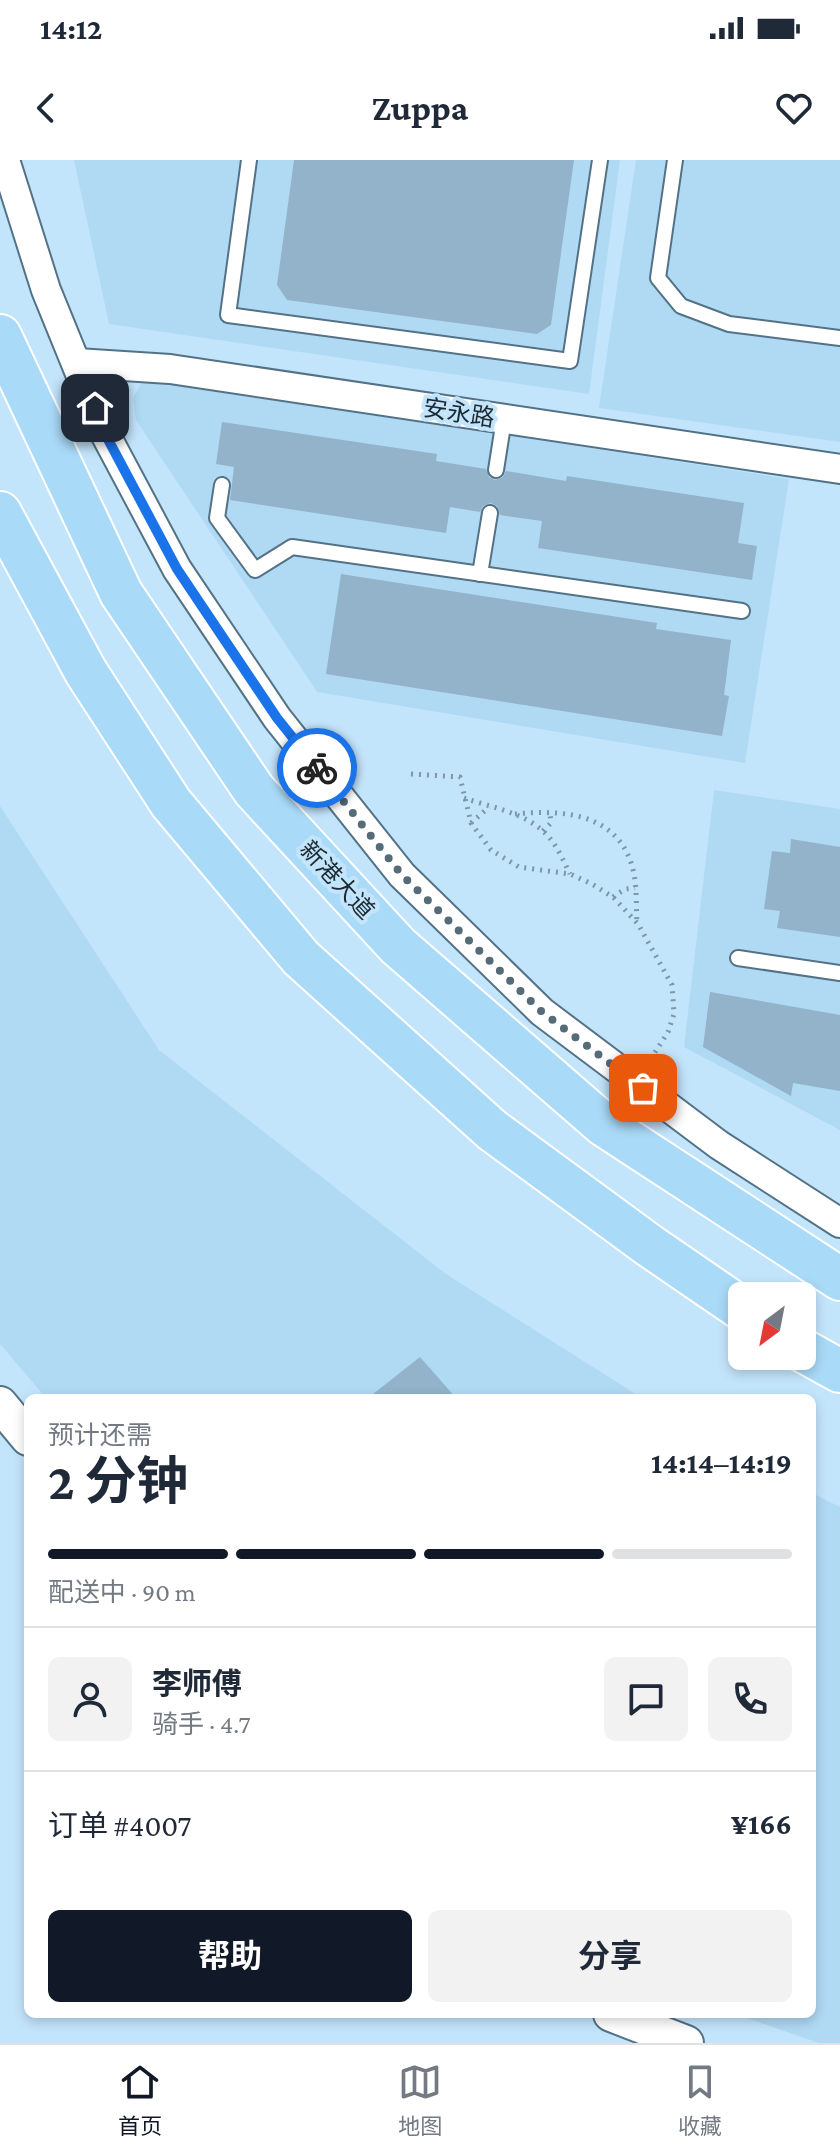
<!DOCTYPE html>
<html lang="zh">
<meta charset="utf-8">
<style>
:root{--surface:#fff;--page:#f2f2f3;--text:#1f2937;--muted:#747a83;--line:#e0e1e3;--accent:#111827}
body{margin:0;font-family:"Crimson Pro","Noto Sans SC",serif;background:var(--page);color:var(--text);height:100vh;display:flex;flex-direction:column;font-size:30px;white-space:nowrap}
*{box-sizing:border-box;margin:0}
p{font-size:26px;color:var(--muted)}
.icon{flex:none;width:44px;height:44px;fill:none;stroke:currentColor;stroke-width:2;stroke-linecap:round;stroke-linejoin:round}
.map{position:relative;flex:1;overflow:hidden}
.drawer{position:absolute;left:24px;top:1234px;width:792px;height:624px;display:flex;flex-direction:column;background:var(--surface);border-radius:12px;box-shadow:0 4px 12px #0003}
.drawer>*{flex:none}
.needle{width:52px;rotate:212deg}
.fabs{position:absolute;left:728px;top:1122px;display:grid;gap:16px}
.fabs a{display:grid;place-items:center;width:88px;height:88px;border-radius:12px;background:var(--surface);box-shadow:0 4px 12px #0003;font-size:40px}
.pin{position:absolute;display:grid;place-items:center;width:68px;height:68px;color:#fff;margin:-34px;border-radius:16px;box-shadow:0 4px 12px #0006}
.courier{position:absolute;display:grid;place-items:center;width:80px;height:80px;margin:-40px;border:6px solid #1a73e8;border-radius:50%;background:#fff;color:#222;box-shadow:0 2px 10px #0007}
.headline em{font-style:normal;font-weight:700}
.headline div{display:flex;flex-direction:column-reverse}
.headline{display:flex;align-items:center;justify-content:space-between;height:136px;padding:0 24px}
h1{font-size:52px;font-weight:700;line-height:60px}
.bar{display:grid;grid-template-columns:repeat(4,1fr);gap:12px 8px;align-content:center;height:96px;padding:0 24px}
.bar i{height:10px;border-radius:6px;background:var(--line)}
.bar .active{background:var(--accent)}
.bar p{grid-column:span 4}
.line{display:flex;align-items:center;gap:20px;padding:0 24px;border-top:2px solid var(--line)}
.line div{flex:1}
.round{display:grid;place-items:center;flex:none;width:84px;height:84px;border-radius:12px;background:var(--page)}
.button{display:flex;gap:16px;margin-top:auto;padding:16px 24px}
.button a{flex:1;height:92px;border-radius:12px;background:var(--accent);color:#fff;font-size:32px;font-weight:700;line-height:92px;text-align:center}
.button a+a{background:var(--page);color:var(--text)}
.status{display:flex;justify-content:space-between;align-items:center;height:56px;padding:0 40px;background:var(--surface);direction:ltr}
.status svg{height:22px;fill:currentColor}
header{display:flex;justify-content:space-between;align-items:center;height:104px;padding:0 24px;background:var(--surface);font-size:36px;font-weight:700}
.tab-bar{display:flex;justify-content:space-around;align-items:center;height:112px;border-top:2px solid var(--line);background:var(--surface);font-size:22px;color:var(--muted)}
.tab-bar a{display:grid;justify-items:center;gap:4px}
.tab-bar .active{color:var(--accent)}
.map>svg:first-child{display:block}
.built{fill:#b0d9f4}
.building{fill:#92b3c9}
.lines{fill:none;stroke-linecap:round;stroke-linejoin:round}
.service-casing{stroke:#537286;stroke-width:18}
.minor-casing{stroke:#537286;stroke-width:32}
.tertiary-casing{stroke:#537286;stroke-width:38}
.primary-casing{stroke:#fff;stroke-width:46}
.path{stroke:#7d97a7;stroke-width:5;stroke-dasharray:2 6;stroke-linecap:butt}
.service{stroke:#fff;stroke-width:14}
.minor{stroke:#fff;stroke-width:28}
.tertiary{stroke:#fff;stroke-width:34}
.primary{stroke:#a9daf8;stroke-width:42}
.done{stroke:#566b78;stroke-width:8;stroke-dasharray:0 14.4}
.route{stroke:#1a73e8;stroke-width:10}
.labels{text-anchor:middle;stroke-width:8;stroke-linejoin:round;paint-order:stroke}
.street-label{font-size:24px;fill:#1c2931;stroke:#c3e5fc}
</style>
<div class="status"><b>14:12</b><svg viewBox="0 0 49 12"><path d="M0 12V9h3v3zM5 12V6h3v6zM10 12V3h3v9zM15 12V0h3v12zM26 1h20v11H26zM47 4h2v5h-2z"/></svg></div>
<header><svg class="icon" aria-label="back" viewBox="0 0 24 24"><path d="M15 5l-7 7 7 7"/></svg>Zuppa<svg class="icon" aria-label="heart" viewBox="0 0 24 24"><path d="M12 20l-8-8c-3-5 5-10 8-4 3-6 11-1 8 4z"/></svg></header>
<div class="map">
<svg width="840" height="1883" viewBox="0 0 840 1883">
<rect width="100%" height="100%" fill="#c3e5fc"/>
<g class="built">
<path d="M74,0H620L589,234L109,164Z"/>
<path d="M636,0H840V282L599,248Z"/>
<path d="M144,218L789,319L745,603L317,532L136,260L133,238Z"/>
<path d="M714,630L840,649V970L684,887Z"/>
<path d="M0,646L159,890L446,1114L642,1238H46L0,1184Z"/>
<path d="M812,1333L840,1347V1883H819L735,1854H812Z"/>
</g>
<g class="building">
<path d="M294,0H574L551,165L537,174L287,140L277,125Z"/>
<path d="M222,262L437,294L436,301L486,309L489,317L495,320L503,317L506,311L566,321L567,316L744,343L738,383L757,386L752,420L538,388L542,361L500,355L497,346L491,343L483,346L480,352L450,347L446,373L230,340L234,307L216,304Z"/>
<path d="M341,414L657,463L656,469L731,480L724,535L729,536L722,576L326,514Z"/>
<path d="M791,679L840,687V777L777,768L780,751L764,749L772,691L790,693Z"/>
<path d="M710,832L840,855V931L793,923L791,936L703,887Z"/>
<path d="M420,1197L456,1238H368Z"/>
</g>
<g class="lines">
<g class="service-casing">
<g id="service">
<path d="M249,0L228,155L570,201L600,0"/>
<path d="M675,0L658,118L681,146L729,164L840,178"/>
<path d="M496,310L504,259"/>
<path d="M222,325L217,358L255,410L292,387L742,451"/>
<path d="M480,414L490,353"/>
<path d="M738,798L840,813"/>
</g>
</g>
<g class="minor-casing">
<g id="minor">
<path d="M5,0L46,130L103,270L177,409L277,558L402,715L542,852L719,985L840,1063"/>
<path d="M77,203L170,209L840,309"/>
</g>
</g>
<g class="tertiary-casing">
<g id="tertiary">
<path d="M0,1244L28,1278"/>
<path d="M611,1854L686,1883"/>
</g>
</g>
<g class="primary-casing">
<g id="primary">
<path d="M0,176L121,433L254,630L398,786L604,965L840,1119"/>
<path d="M0,353L86,512L171,643L301,798L492,970L650,1086L742,1149"/>
<path d="M802,1190L840,1211"/>
</g>
</g>
<g class="path">
<path d="M411,614L460,617L471,663L491,690L519,707L570,714L592,724L613,737L638,764L672,825L674,854L668,872L652,897"/>
<path d="M464,638C490,647 523,652 544,672C556,683 563,700 570,714"/>
<path d="M515,654C566,649 622,654 634,714C637,730 636,747 637,763"/>
<path d="M471,663L489,647"/>
<path d="M543,671L551,663L550,654"/>
<path d="M613,737L625,729L635,728"/>
</g>
<use href="#service" class="service"/>
<use href="#minor" class="minor"/>
<use href="#tertiary" class="tertiary"/>
<use href="#primary" class="primary"/>
</g>
<g class="lines">
<path class="done" d="M317,608L402,715L542,852L643,928"/>
<path class="route" d="M95,248L103,270L177,409L277,558L317,608"/>
</g>
<g class="labels">
<g class="street-label">
<text transform="translate(459 253) rotate(9)" y="8">安永路</text>
<text transform="translate(337 720) rotate(47)" y="8">新港大道</text>
</g>
</g>
</svg>
<div class="fabs">
<a><svg class="needle" viewBox="-14 -14 28 28"><path d="M0-13l5 13h-10z" fill="#e53935"/><path d="M0 13l5-13h-10z" fill="#747a83"/></svg></a>
</div>
<div class="pin" style="left:643px;top:928px;background:#ea580c"><svg class="icon" aria-label="bag" viewBox="0 0 24 24"><path d="M5 8h14l-1 12H6zM9 8a3 3 0 0 1 6 0"/></svg></div>
<div class="pin" style="left:95px;top:248px;background:#1f2937"><svg class="icon" aria-label="home" viewBox="0 0 24 24"><path d="M3 11l9-7 9 7M6 9v11h12V9"/></svg></div>
<div class="courier" style="left:317px;top:608px"><svg class="icon" aria-label="bike" viewBox="0 0 24 24"><circle cx="6" cy="16" r="4"/><circle cx="18" cy="16" r="4"/><path d="M6 16l4-8h5l3 8M10 8l3 8H6M13 5h3"/></svg></div>
<section class="drawer">
<div class="headline"><div><h1>2 分钟</h1><p>预计还需</p></div><em>14:14–14:19</em></div>
<div class="bar"><i class="active"></i><i class="active"></i><i class="active"></i><i></i><p>配送中 · 90 m</p></div>
<div class="line" style="height:144px"><a class="round"><svg class="icon" aria-label="person" viewBox="0 0 24 24"><circle cx="12" cy="8" r="4"/><path d="M4 21q1-7 8-7t8 7"/></svg></a><div><b>李师傅</b><p>骑手 · 4.7</p></div><a class="round"><svg class="icon" aria-label="chat" viewBox="0 0 24 24"><path d="M4 5h16v11H9l-5 4z"/></svg></a><a class="round"><svg class="icon" aria-label="phone" viewBox="0 0 24 24"><path d="M5 4h4l2 5-3 2q2 4 5 5l2-3 5 2v4C11 20 4 13 5 4z"/></svg></a></div>
<div class="line" style="height:104px"><div>订单 #4007</div><b>¥166</b></div>
<div class="button"><a>帮助</a><a>分享</a></div>
</section>
</div>
<nav class="tab-bar">
<a class="active"><svg class="icon" aria-label="home" viewBox="0 0 24 24"><path d="M3 11l9-7 9 7M6 9v11h12V9"/></svg>首页</a>
<a><svg class="icon" aria-label="map" viewBox="0 0 24 24"><path d="M3 6l6-2 6 2 6-2v14l-6 2-6-2-6 2zM9 4v14M15 6v14"/></svg>地图</a>
<a><svg class="icon" aria-label="saved" viewBox="0 0 24 24"><path d="M7 4h10v16l-5-4-5 4z"/></svg>收藏</a>
</nav>
